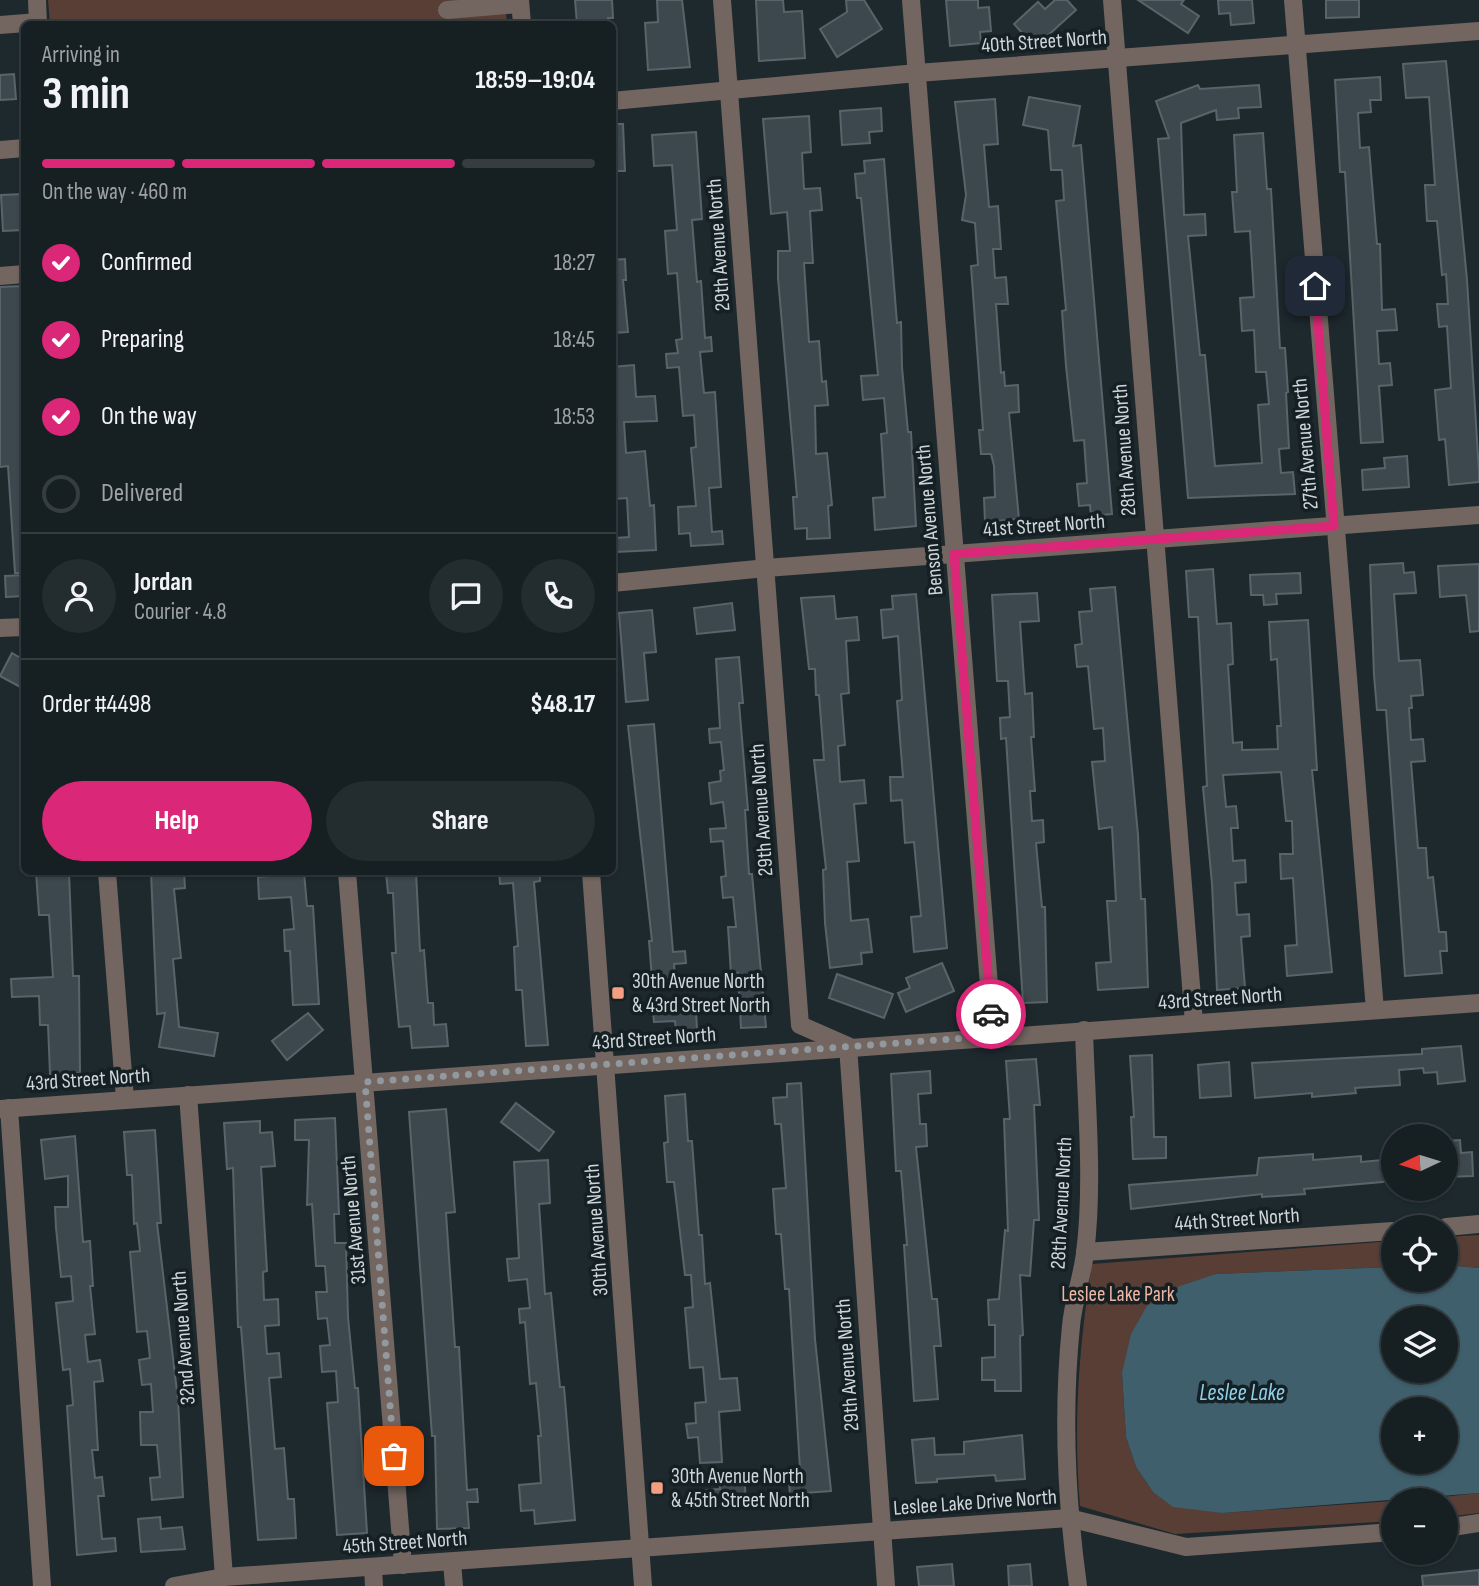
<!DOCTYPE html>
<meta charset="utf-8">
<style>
:root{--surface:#161f22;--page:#232c2f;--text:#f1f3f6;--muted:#9ea2a5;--line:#353d40;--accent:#db2777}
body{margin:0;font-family:"Sofia Sans Condensed",sans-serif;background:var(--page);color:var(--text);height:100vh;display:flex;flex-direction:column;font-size:26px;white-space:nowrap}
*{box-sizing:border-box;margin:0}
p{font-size:23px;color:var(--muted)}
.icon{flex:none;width:38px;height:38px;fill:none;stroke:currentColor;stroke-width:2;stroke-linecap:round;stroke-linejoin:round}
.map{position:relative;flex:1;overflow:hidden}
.details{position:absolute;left:21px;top:21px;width:595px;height:854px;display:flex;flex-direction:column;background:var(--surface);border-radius:10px;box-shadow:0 2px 5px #0004,0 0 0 2px var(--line)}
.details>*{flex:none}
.needle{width:46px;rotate:266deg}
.buttons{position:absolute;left:1381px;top:1124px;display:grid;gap:14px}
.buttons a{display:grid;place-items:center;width:77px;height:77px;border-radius:50%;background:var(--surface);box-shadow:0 2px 5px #0004,0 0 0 2px var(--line);font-size:35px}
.pin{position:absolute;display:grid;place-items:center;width:60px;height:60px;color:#fff;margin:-30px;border-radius:14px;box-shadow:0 4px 10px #0006}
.courier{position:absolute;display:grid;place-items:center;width:70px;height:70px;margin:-35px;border:5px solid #db2777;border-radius:50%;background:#fff;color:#222;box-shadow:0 2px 9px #0007}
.headline em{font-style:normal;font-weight:700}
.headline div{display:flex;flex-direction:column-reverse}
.headline{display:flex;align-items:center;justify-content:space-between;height:119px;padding:0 21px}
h1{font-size:46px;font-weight:700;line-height:52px}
.bar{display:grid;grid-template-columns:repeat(4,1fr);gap:10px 7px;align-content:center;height:84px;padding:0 21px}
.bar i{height:9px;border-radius:5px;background:var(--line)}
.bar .current{background:var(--accent)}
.bar p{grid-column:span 4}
.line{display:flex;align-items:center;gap:18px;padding:0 21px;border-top:2px solid var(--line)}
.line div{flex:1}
.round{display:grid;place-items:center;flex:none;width:74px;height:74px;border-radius:37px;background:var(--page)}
ol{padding:0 21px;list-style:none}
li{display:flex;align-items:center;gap:21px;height:77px}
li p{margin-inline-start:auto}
li .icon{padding:7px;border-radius:50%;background:var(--accent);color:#fff;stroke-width:4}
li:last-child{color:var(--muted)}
li i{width:38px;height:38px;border:4px solid var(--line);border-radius:50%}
.button{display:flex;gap:14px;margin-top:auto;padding:14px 21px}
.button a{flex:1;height:80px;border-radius:42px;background:var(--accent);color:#fff;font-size:28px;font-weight:700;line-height:80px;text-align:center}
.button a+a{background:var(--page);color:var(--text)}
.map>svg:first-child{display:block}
.green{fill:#583e35}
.water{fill:#3f5f6c;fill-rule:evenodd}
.building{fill:#3c484d;stroke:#58646a;stroke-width:2}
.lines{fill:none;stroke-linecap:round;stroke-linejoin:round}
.minor{stroke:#736560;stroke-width:18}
.done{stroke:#91999e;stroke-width:7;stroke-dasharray:0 12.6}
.route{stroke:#db2777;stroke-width:9}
.poi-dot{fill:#f39f82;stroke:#152024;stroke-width:2.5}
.labels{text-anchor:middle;stroke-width:7;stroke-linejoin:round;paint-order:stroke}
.street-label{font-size:21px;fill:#cfd6da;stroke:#152024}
.poi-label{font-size:21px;fill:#cfd6da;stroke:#152024;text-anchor:start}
.park-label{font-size:21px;fill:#eeb5a0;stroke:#152024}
.water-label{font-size:23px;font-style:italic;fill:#91d0ea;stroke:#152024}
</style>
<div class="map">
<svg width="1479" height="1586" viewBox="0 0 1479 1586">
<rect width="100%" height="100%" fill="#1e292e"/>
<g class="green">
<path d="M48,0H505L507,24H50Z"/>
<path d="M1479,1235V1268L1446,1265V1237Z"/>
<path d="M1393,1241V1267L1216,1274L1122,1373L1126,1437L1136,1467L1153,1492L1223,1513L1393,1501V1521L1175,1534L1080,1506C1073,1423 1079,1346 1092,1264Z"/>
<path d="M1479,1493V1513L1446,1517V1500H1415Z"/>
</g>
<path class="water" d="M1446,1265L1479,1268V1493L1223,1513L1173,1507L1153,1492L1136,1467L1126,1437L1122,1373L1131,1334L1147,1306L1180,1286L1216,1274L1393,1267V1279H1446ZM1393,1318H1446V1370H1393ZM1393,1409H1446V1461H1393Z"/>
<g class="building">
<path d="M575,0H612L613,18H608L609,24H577Z"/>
<path d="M657,0H682L690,67L648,70L645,23L658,22Z"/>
<path d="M756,0H783L784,12L802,11L805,58L759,61Z"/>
<path d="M846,0H864L882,29L837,57L820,29L847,12Z"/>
<path d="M946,0H978V8L989,7L991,31L980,32L981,43L950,46Z"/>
<path d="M1055,0H1067L1076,10L1035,47L1014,24L1038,2L1045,9Z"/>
<path d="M1138,0H1184L1181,4L1199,16L1188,33Z"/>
<path d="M1218,0H1252L1254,23L1231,25L1230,13L1219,14Z"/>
<path d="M1326,0H1359V17L1326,18Z"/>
<path d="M1446,61L1467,280L1479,472V482L1449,485L1445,439L1439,440L1435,390L1451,388L1447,326L1439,327L1437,304H1448L1446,274L1442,275L1437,221H1427L1425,185H1435L1429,97L1406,98L1403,64Z"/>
<path d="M14,74L16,99L0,100V75Z"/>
<path d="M1380,77L1381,100H1370L1371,112L1358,113L1360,148L1369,147L1377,244H1380L1382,310L1395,309L1397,330L1377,331L1379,364L1390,363L1392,385L1379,386L1383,442L1361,443L1345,172H1340L1335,80Z"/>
<path d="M1198,85L1200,89L1259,85L1261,107L1238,108L1239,118L1217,120L1216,110L1181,123L1184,215L1205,214L1206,235L1188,236L1200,355H1205L1215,466L1262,463L1258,405L1269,404L1266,372H1256L1254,330L1242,331L1240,298L1254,297L1250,231L1235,232L1232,192H1237L1234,135L1263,133L1267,189H1271L1280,348H1285L1288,392L1286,393L1289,448L1279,449L1281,473L1293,472L1295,494L1188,498L1158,139L1169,138L1156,101Z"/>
<path d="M1029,97L1080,106L1073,146L1081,145L1112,514L1091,516L1090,505L1079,506L1077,484L1087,483L1084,440L1074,441L1066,366L1062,311L1066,310L1056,201L1064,200L1062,170H1051L1048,130L1023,125Z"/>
<path d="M995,99L998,144L984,145L989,207L998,206L1001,249H993L995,278L1006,277L1008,304H996L1001,373L1004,372L1005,386L1018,385L1019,412L1009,413L1019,519L985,522L984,498L995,497L994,466L991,454H981L979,430H983L971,266L978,265L975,223L962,220L966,195L955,102Z"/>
<path d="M881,108L882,131L869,132L870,143L842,145L840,111Z"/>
<path d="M809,116L811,152L802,153L804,189L820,188L822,210L810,211L813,263H804L809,342L819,341L822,382L826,381L828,405L815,406L816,454L827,453L832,505L828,506L830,538L807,539V528L795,529L793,497H797L778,278V251H790L787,212L771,214L763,119Z"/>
<path d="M612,124H623L625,171H612Z"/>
<path d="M696,132L702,219L692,220L697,282L701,281L705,338L711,337L712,351L700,352L704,393L715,392L721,487L709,488L712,532L722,531L723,544L691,546L690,533L679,534L678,507L696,506L691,448L696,447L694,415L683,416L679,367L667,368L666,354L678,353L676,340L682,339L677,273L668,274L665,231L677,230L672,165L654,166L652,135Z"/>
<path d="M884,159L897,323L901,322L902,367L908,432H911L916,526L875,530L873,498L885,497L881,434L887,433L884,398L863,400L861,376L878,375L861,198H857L855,174L865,173L864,161Z"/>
<path d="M24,194V230L3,231L1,195Z"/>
<path d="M625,259L626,280H623L628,332L612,333V260Z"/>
<path d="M20,286L24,340V573H15L8,466L0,467V287Z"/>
<path d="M634,365L636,397L655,396L657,421L624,422L626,453L645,451L650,506L654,505L656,550L616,552V538L629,537L627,498L615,499L612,367Z"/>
<path d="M1407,456L1409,487L1363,490L1362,470L1385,468L1384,458Z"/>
<path d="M1403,563L1404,573L1414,572L1416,593L1394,594L1399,661L1420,660L1423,695L1411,696L1412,708H1409L1411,740L1423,739L1425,761L1411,762L1418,848H1426L1428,878L1433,877L1439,932H1446L1447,951H1440L1442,973L1405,976L1386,710H1377L1374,675L1370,565Z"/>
<path d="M1479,564V631L1470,632L1466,595L1440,597L1438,566Z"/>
<path d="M1213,569L1217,624L1231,623L1233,664L1228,665L1233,743L1242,742V750L1278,749L1277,726H1281L1277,659L1271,660L1269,622L1308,620L1317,770H1312L1332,972L1287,976L1285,946L1297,945L1293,878L1281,879L1280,854H1293L1292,821H1286L1281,772L1223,775L1226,807L1236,806L1238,828H1231L1233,861L1245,860L1246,882L1235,883L1237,915L1249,914L1250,936L1241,937L1245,988L1217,990L1212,884L1203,787L1207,786L1198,617H1189L1186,571Z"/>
<path d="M1300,573L1301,593L1276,594L1277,604L1264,605L1263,595H1251L1250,575Z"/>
<path d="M24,575V596L6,597L5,576Z"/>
<path d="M1115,587L1138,835L1141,899H1145L1148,987L1098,990L1096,963L1111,962L1107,901H1116L1112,827L1099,829L1092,762L1105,761L1103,728L1094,729L1088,666L1077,667L1075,645L1082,644L1079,612L1092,611L1090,589Z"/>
<path d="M1037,593L1039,621L1020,622L1025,694L1032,693L1034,737H1031L1035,791H1030L1032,821L1043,820L1044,842L1036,843L1042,907H1045L1047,1002L1023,1003L1006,738L1001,739L1000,718L1010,717L1008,681H997L992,595Z"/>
<path d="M916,594L947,948L914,952L911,917L921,916L914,842L905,843L902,800L891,801L890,777H903L897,701L902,700L898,636L883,638L881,610L893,609L892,596Z"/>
<path d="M834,596L836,619L857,617L859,640L846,641L849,693L841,694L845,745L838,746L840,782L864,780L866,803L854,804L859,861L847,862L851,921L868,919L872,952L861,953L862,964L830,968L825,923L823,870L826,869L814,760H824L819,695H816L815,669H809L801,598Z"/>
<path d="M732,603L735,630L697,634L694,608Z"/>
<path d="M652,610L656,652L644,653L648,700L626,702L619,613Z"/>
<path d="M12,653L24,660V689L0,676Z"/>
<path d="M739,657L743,703H739L748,810H745L749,874H752L766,1027L741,1028L738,973L731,974L728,927H736L733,897L723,898L721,877L726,876L723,841L711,842L710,829L726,828L723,802L711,804L709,783L721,781L720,771L724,770L721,742L710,743L709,729L720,728L716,659Z"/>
<path d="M654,724L673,952L685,951L686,963L674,964L675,977L652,979L649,941H652L628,726Z"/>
<path d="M36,872H69L73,976H79L80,1073L50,1074L48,1025H40L39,996L12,997L11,979L53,977L49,915H39Z"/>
<path d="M151,872H184L185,888L174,889L181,958L173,959L179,1027L218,1033L214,1056L159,1047L165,1013L157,1014Z"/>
<path d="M269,872H304L307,906H313L319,1004L293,1005L290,951H285L284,930L294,929L291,897L259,899L258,877L269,876Z"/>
<path d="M386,872H416L420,951L424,950L428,1003H433L434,1025L446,1024L448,1046L412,1048L410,1026L399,1027L392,953H396L393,893H388Z"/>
<path d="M499,872H540V881L534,882L548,1045L526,1046L522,990H516L514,947L518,946L513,883L500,884Z"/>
<path d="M942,963L954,991L906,1012L898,993L910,988L906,978Z"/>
<path d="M837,974L893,994L884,1018L829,998Z"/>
<path d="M684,1000L685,1010H696L697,1030L676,1031L675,1021L654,1022L652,1002Z"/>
<path d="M308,1013L323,1030L287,1060L272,1041Z"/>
<path d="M1461,1046L1465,1081L1438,1084L1437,1072L1424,1073L1423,1068L1399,1070L1400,1085L1355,1088L1356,1093L1312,1097V1093L1255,1098L1252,1063L1422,1054V1049Z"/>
<path d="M1152,1055L1154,1137H1166V1158L1133,1159L1131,1117H1134L1130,1056Z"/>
<path d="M1036,1059L1040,1105H1034L1039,1220H1034L1030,1276L1020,1275L1023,1335L1020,1336L1021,1391H995V1380H982V1358L995,1357V1325H989L988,1300L999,1299L1005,1230L1008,1231L1004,1119H1010L1006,1061Z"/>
<path d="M1229,1062L1231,1096L1200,1098L1198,1065Z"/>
<path d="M930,1071L931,1093L918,1094L920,1124H926L927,1146L916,1147L932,1299H937L941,1346H934L938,1399L914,1401L904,1245H907L901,1171H896L891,1074Z"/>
<path d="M801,1083L815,1339L831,1491L790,1494L788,1470L800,1469L789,1289H785L781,1234H776L773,1189L786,1188L781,1124H775L773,1098L787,1097V1084Z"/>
<path d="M685,1094L688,1141H692L699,1235H702L705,1284L710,1283L720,1379L737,1378L740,1410L719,1412L722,1462L700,1463L698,1437L688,1438L686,1424L696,1423L695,1403L706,1402L703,1367L690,1368L685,1308L693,1307L691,1275H685L674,1182H667L664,1143L668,1142L665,1096Z"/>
<path d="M516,1103L554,1132L539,1151L501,1122Z"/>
<path d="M446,1109L455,1212L446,1213L455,1347H459L467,1490L477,1489L478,1502H467L469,1528L437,1529L435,1436H432L409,1112Z"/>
<path d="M335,1118L339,1214H334L335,1243H346L348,1317L355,1388H358L367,1533L337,1535L327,1403L338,1402L336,1371L322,1372L320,1346L330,1345L327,1318L318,1319L316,1292H327L325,1266H316L312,1204L307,1205L309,1140H295V1120Z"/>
<path d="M260,1121V1133L272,1132L275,1166L261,1167L267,1271L263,1272L264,1300L278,1299L279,1325L265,1326L267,1354L279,1353L281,1377L269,1378L275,1449L284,1448L288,1499H294L296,1538L258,1540L241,1327H238L233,1168L227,1169L224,1123Z"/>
<path d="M155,1130L161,1223H157L178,1400L183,1497L152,1500L150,1478L160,1477L157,1445H141L140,1412H153L151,1384L142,1385L139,1360L150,1358L147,1331L137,1332L130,1252L140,1251L137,1223L134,1224L132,1175H127L124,1132Z"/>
<path d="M75,1136L83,1242L90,1241L93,1286H90L95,1334L85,1335L88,1362L100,1360L103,1381L94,1382L98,1450H92L95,1478L102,1477L104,1496H98L102,1539L115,1538L116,1551L77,1555L67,1406L73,1405L70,1369L63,1370L56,1303L73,1301L71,1276L61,1277L56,1228L55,1207H68V1176L45,1179L41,1140Z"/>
<path d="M1460,1140L1461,1153L1472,1152L1473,1176L1446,1177V1141Z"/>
<path d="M1313,1154V1160L1361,1156V1162L1393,1159V1181L1304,1189L1305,1194L1262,1197V1194L1131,1209L1129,1185L1257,1175L1259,1158Z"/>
<path d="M548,1160L550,1203L539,1204L545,1294L551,1293L560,1387H564L575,1520L535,1524L534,1510L521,1511L519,1485L541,1483L538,1436H541L536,1383L530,1384L525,1322L520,1323L519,1309L530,1308L527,1279L509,1281L507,1259L519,1258L514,1162Z"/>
<path d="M1022,1435L1025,1479L996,1481L995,1475L937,1479V1482L916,1483L912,1440L934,1438L935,1455L964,1454V1442Z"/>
<path d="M744,1474L746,1501L707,1503L706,1490L720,1489L719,1475Z"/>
<path d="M160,1517L161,1529L182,1527L185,1549L141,1552L138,1519Z"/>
<path d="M952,1564L954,1586H919L917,1567Z"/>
<path d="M1030,1564L1032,1586H1009L1008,1566Z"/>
<path d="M1479,1570V1586H1423L1422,1576Z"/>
</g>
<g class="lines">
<g class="minor">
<path d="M37,0L38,24"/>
<path d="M520,0L522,24"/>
<path d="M722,0L800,1025L848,1046L886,1586"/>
<path d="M911,0L993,1036"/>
<path d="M1112,0L1194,1023"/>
<path d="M1293,0L1375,1010"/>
<path d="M447,10L520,4"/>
<path d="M0,25L38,22"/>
<path d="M612,101L917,73L1479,31"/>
<path d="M0,150L24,148"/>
<path d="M0,276L24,274"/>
<path d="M612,583L766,568L1479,515"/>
<path d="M0,628L24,627"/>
<path d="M107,872L125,1099"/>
<path d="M347,872L403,1565"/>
<path d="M591,872L643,1586"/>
<path d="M188,1095L224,1577"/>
<path d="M9,1108L42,1586"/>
<path d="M0,1109L1479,1003"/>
<path d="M1446,1227L1479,1224"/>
<path d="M1085,1252L1393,1231"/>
<path d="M1446,1528L1479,1523"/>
<path d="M452,1562L454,1586"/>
<path d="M373,1567L374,1586"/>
<path d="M174,1586L224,1577L1069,1518L1186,1547L1393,1532"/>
<path d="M1078,1586C1066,1499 1062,1414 1071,1326C1073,1302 1082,1278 1085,1253C1094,1183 1086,1101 1084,1030"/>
</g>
</g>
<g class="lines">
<path class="done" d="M394,1456L365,1082L993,1036L991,1014"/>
<path class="route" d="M991,1014L954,554L1334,526L1315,286"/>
</g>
<g class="poi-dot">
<rect x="611" y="986" width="14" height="14" rx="3.5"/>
<rect x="650" y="1481" width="14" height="14" rx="3.5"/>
</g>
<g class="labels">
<g class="street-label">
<text transform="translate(1044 41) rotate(-4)" y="7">40th Street North</text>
<text transform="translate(718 245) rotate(-94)" y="7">29th Avenue North</text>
<text transform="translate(1305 444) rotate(-95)" y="7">27th Avenue North</text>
<text transform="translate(1124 450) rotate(-94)" y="7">28th Avenue North</text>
<text transform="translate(929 520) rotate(-95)" y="7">Benson Avenue North</text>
<text transform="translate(1044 525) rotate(-4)" y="7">41st Street North</text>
<text transform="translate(761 810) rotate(-94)" y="7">29th Avenue North</text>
<text transform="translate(1220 998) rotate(-4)" y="7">43rd Street North</text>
<text transform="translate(654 1038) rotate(-4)" y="7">43rd Street North</text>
<text transform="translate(88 1079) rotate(-4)" y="7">43rd Street North</text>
<text transform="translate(1061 1203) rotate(-87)" y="7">28th Avenue North</text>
<text transform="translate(1237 1219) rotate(-4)" y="7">44th Street North</text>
<text transform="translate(353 1220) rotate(-95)" y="7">31st Avenue North</text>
<text transform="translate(596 1230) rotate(-94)" y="7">30th Avenue North</text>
<text transform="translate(183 1338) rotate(-94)" y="7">32nd Avenue North</text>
<text transform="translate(847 1365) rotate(-94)" y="7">29th Avenue North</text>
<text transform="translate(975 1502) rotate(-4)" y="7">Leslee Lake Drive North</text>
<text transform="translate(405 1542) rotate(-4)" y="7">45th Street North</text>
</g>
<g class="poi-label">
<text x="632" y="988">30th Avenue North<tspan x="632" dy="24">&amp; 43rd Street North</tspan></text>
<text x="671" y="1483">30th Avenue North<tspan x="671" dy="24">&amp; 45th Street North</tspan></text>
</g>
<g class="park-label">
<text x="1118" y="1301">Leslee Lake Park</text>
</g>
<g class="water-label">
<text x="1242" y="1400">Leslee Lake</text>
</g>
</g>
</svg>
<div class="buttons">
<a><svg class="needle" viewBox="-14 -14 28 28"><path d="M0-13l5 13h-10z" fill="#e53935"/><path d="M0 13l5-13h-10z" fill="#9ea2a5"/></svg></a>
<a><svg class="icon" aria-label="locate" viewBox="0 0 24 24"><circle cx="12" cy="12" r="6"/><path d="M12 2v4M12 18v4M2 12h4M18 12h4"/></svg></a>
<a><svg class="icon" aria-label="layers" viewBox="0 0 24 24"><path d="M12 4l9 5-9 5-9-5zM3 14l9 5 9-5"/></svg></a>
<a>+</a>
<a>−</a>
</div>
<div class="pin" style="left:394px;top:1456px;background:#ea580c"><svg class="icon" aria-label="bag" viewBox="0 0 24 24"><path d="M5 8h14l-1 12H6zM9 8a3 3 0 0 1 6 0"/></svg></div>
<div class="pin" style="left:1315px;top:286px;background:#1f2937"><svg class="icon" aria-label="home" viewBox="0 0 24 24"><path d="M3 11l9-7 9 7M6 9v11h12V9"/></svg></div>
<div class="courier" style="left:991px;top:1014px"><svg class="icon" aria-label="car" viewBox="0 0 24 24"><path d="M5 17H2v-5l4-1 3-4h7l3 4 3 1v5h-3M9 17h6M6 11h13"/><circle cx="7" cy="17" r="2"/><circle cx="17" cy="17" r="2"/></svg></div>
<section class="details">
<div class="headline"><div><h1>3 min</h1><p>Arriving in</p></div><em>18:59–19:04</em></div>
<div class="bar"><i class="current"></i><i class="current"></i><i class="current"></i><i></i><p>On the way · 460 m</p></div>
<ol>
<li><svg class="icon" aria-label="check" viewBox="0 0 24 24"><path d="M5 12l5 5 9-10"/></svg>Confirmed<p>18:27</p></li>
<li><svg class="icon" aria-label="check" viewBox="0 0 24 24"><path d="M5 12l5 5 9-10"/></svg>Preparing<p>18:45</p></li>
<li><svg class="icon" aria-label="check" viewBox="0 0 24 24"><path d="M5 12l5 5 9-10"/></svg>On the way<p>18:53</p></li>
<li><i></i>Delivered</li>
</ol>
<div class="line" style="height:126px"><a class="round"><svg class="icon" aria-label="person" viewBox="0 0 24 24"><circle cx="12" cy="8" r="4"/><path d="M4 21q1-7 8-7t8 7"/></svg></a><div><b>Jordan</b><p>Courier · 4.8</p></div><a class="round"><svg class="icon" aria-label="chat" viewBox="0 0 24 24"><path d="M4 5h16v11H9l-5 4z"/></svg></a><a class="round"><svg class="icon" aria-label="phone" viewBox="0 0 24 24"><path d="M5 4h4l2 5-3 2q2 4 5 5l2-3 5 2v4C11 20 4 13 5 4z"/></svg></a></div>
<div class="line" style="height:91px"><div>Order #4498</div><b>$48.17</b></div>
<div class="button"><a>Help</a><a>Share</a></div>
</section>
</div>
